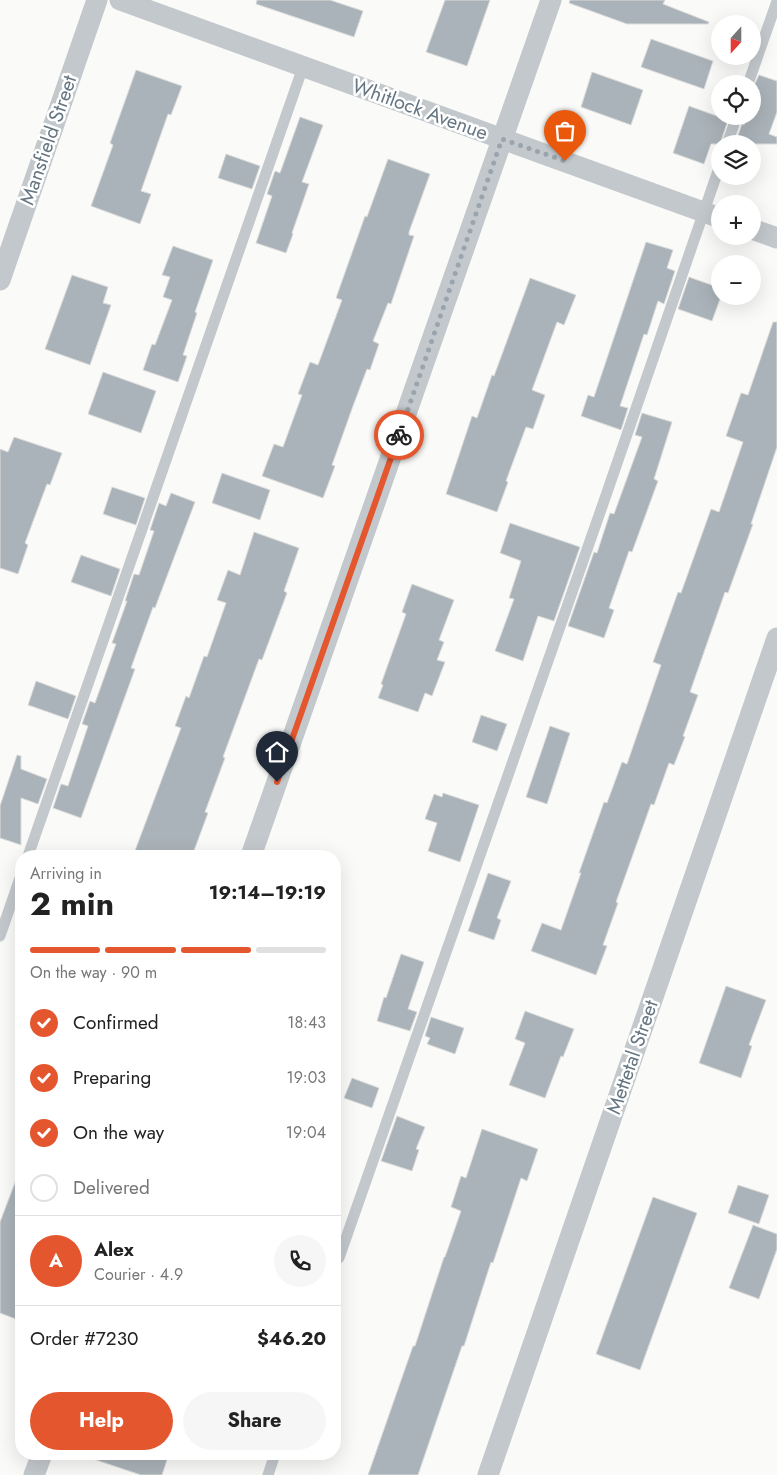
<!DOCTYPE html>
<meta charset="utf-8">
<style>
:root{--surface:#fff;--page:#f6f6f6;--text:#222;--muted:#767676;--line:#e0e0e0;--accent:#e4572e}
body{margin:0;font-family:Jost,sans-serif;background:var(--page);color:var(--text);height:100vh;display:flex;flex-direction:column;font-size:19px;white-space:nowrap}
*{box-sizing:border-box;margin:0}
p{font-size:16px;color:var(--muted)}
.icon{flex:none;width:28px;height:28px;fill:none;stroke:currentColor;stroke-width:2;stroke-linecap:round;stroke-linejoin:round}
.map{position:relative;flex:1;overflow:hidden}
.panel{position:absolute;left:15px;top:850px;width:326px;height:610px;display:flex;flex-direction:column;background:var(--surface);border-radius:20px;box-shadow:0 5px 20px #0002}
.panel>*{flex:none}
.needle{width:32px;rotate:201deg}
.controls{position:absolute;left:711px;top:15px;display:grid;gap:10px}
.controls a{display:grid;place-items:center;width:50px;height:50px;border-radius:50%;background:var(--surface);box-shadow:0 5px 20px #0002;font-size:25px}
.pin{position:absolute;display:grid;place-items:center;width:42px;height:42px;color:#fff;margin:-51px -21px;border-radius:50% 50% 50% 0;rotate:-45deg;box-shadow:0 0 5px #0007}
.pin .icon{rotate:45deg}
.courier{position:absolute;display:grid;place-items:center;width:50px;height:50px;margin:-25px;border:4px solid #e4572e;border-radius:50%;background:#fff;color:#222;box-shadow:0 1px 6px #0007}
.summary em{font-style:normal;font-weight:700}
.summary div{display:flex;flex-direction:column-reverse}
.summary{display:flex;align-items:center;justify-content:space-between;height:85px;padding:0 15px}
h1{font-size:32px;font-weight:700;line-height:38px}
.bar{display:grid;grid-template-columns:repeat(4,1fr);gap:8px 5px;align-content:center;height:60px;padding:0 15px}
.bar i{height:6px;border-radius:4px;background:var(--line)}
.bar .current{background:var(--accent)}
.bar p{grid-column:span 4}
.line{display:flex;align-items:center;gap:12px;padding:0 15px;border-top:1px solid var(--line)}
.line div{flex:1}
.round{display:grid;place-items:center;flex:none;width:52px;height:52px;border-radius:26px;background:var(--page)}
ol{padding:0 15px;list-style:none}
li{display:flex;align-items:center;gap:15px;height:55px}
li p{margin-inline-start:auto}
li .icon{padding:5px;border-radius:50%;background:var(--accent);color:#fff;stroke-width:4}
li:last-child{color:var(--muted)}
li i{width:28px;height:28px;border:2px solid var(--line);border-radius:50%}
.action{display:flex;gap:10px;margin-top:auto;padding:10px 15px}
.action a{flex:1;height:58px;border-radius:30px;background:var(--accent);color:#fff;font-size:20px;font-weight:700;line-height:58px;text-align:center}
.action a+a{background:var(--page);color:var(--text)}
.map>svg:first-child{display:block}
.building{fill:#aab3b9;stroke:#dcdcda}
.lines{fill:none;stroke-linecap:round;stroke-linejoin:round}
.lane{stroke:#c3c8cc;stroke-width:11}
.street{stroke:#c3c8cc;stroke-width:21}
.done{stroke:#99a4ac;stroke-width:5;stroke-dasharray:0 9}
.route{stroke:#e4572e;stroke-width:6}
.labels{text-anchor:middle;stroke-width:5;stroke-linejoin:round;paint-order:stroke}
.street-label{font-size:20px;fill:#657683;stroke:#fff}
</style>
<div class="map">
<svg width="777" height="1475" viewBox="0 0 777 1475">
<rect width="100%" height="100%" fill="#fafaf8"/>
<g class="building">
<path d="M257,0H330L363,11L354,37L256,4Z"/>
<path d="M445,0H490L467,66L426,52Z"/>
<path d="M570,0H665L663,4L709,22L708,24H627L569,3Z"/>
<path d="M651,39L713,61L704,89L641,67Z"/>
<path d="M136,70L182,86L171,115L168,114L141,191L151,194L140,224L91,206L113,145L110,143Z"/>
<path d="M592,72L643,90L631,125L581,107Z"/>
<path d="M759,75L777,81V112L769,134L777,137V144H735L742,124L744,125L748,116H752V90Z"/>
<path d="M689,106L728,120L720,144H711L704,164L673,153Z"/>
<path d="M300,117L323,125L302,182L309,184L292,233L293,234L286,253L256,243L272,196L267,194L275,171L280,173Z"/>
<path d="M226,154L260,166L252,189L218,178Z"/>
<path d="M388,159L430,174L409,232V235L414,236L391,304L388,303L373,341L379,344L370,370L367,369L353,406L332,465L335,466L323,498L262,476L274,444L283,447L302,395L298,394L310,362L318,365L342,300L336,298L365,216L367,217Z"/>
<path d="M646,242L673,250L667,268L675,271L664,304L658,301L647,335L644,334L620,406L628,408L621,430L581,416L588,395L594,397Z"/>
<path d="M173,246L213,260L195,312L197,313L183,355L187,356L178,382L143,370L152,344L155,345L172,300L163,297L170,277L162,275Z"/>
<path d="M72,275L108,287L103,303L111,305L90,365L45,349Z"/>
<path d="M689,277L720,288V299L712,321L678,309Z"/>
<path d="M530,278L576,295L564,325L557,322L532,390L545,395L533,429L526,427L506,481L508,482L497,512L446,494L472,416L477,418L492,375L494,376Z"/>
<path d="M773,322H777V447L751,524H753L728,593L725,592L690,692L698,695L683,736L685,737L674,765L669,763L654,805L651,804L616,902L618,903L603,945L607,946L596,975L531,951L542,923L561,930L581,873H579L604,802L607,803L622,762L627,764L661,665L653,662L678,592L681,593L711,509L719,512L743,442L726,436L741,393L748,395Z"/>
<path d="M103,372L156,391L141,433L88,414Z"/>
<path d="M642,413L672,422L654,479L658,481L632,552L629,551L609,608L614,610L604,638L568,626L594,552L597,553L610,513L614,514L642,437L635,435Z"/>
<path d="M14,437L62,453L50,485L47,484L25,543L28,545L18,574L0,568V449L8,452Z"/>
<path d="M222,473L270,490L260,520L212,503Z"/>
<path d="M112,487L145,498L136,525L103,514Z"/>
<path d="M171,493L195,502L155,608L153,607L131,668L135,669L81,818L53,808L61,784L68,786L88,726L82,724L90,701L95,703L116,644L112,643L127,601H125L134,574L139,575L154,531L150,530L159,503L166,506Z"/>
<path d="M510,523L580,547L554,621L538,616L523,661L495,651L514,599L509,598L521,561L500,553Z"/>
<path d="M254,532L299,548L284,591L287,593L262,660L259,659L223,757L225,758L205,812L208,813L192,856H133L181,728L175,726L186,696L189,698L204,656L207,657L226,603L217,600L228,570L240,575Z"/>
<path d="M81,555L120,569L111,596L71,582Z"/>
<path d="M412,584L454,600L439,640L444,642L437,660L445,662L432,696L425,693L418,712L378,698L383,685L381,684L406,614L402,612Z"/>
<path d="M36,681L76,696L68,719L28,705Z"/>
<path d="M481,715L507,724L497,751L472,742Z"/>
<path d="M550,726L570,733L547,804L526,797Z"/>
<path d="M17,755L21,756V769L47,779L38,804L21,798V845L0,838V806Z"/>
<path d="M443,793L479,805L460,862L428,851L437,823L425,819L434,794L442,797Z"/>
<path d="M488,873L511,881L497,918L501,920L494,940L468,931Z"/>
<path d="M401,954L424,962L408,1009L417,1012L410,1031L377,1021L384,997L386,998Z"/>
<path d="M726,986L766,1000L749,1045L752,1046L741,1078L699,1063Z"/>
<path d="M525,1011L574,1029L563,1057L561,1056L545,1098L509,1085L525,1043L515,1039Z"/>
<path d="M431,1017L464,1028L455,1054L427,1044L430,1038L425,1036Z"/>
<path d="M352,1078L379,1088L372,1108L344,1098Z"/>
<path d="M397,1116L425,1127L416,1149L419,1150L412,1171L381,1161Z"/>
<path d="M482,1129L538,1149L527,1181L521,1178L493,1263L491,1262L474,1315L464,1346H462L418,1475H368L413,1346H415L444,1257H445L461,1211L451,1207L461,1176L466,1178Z"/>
<path d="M19,1172H21V1321L0,1313V1222Z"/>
<path d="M738,1185L769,1195L759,1224L728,1213Z"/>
<path d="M653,1197L697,1213L640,1370L596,1354Z"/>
<path d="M753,1225L777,1234V1249L759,1299L729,1288Z"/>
<path d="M91,1454H169L162,1475H141L90,1458Z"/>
</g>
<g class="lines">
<g class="lane">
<path d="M748,84L777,1"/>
<path d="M727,144L737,116"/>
<path d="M28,856L303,67"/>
<path d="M0,936L21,875"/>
<path d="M339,1258L604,501L720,165"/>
<path d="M268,1475L275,1454"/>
</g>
<g class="street">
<path d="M120,0L720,218"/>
<path d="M752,229L777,238"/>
<path d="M0,280L97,0"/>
<path d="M251,856L551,0"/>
<path d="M34,1475L42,1454"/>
<path d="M488,1475L777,638"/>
</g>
</g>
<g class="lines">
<path class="done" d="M399,435L502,139L565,161"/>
<path class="route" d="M277,782L399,435"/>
</g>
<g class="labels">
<g class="street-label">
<text transform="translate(420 109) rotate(20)" y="7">Whitlock Avenue</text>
<text transform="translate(48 140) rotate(-71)" y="7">Mansfield Street</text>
<text transform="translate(632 1057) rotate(-71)" y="7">Mettetal Street</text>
</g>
</g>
</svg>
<div class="controls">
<a><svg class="needle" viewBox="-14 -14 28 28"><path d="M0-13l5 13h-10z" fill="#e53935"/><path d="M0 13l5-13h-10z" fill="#767676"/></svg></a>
<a><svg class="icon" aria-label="locate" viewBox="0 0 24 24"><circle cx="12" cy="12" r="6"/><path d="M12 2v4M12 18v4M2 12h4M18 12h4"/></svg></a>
<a><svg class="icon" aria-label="layers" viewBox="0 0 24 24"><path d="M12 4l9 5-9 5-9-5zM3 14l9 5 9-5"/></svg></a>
<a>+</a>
<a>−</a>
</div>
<div class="pin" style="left:565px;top:161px;background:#ea580c"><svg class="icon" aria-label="bag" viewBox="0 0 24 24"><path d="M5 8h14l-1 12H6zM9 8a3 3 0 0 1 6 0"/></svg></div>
<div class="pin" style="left:277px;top:782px;background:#1f2937"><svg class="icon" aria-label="home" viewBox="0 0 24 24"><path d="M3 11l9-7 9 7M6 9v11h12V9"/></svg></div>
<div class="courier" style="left:399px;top:435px"><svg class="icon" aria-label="bike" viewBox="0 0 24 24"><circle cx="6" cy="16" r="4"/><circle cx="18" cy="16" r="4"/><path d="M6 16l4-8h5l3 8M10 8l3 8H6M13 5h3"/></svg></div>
<section class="panel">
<div class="summary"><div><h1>2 min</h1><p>Arriving in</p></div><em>19:14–19:19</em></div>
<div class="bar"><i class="current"></i><i class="current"></i><i class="current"></i><i></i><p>On the way · 90 m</p></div>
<ol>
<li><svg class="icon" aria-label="check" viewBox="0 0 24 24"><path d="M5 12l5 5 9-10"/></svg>Confirmed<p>18:43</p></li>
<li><svg class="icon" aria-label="check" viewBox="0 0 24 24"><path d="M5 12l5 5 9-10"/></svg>Preparing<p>19:03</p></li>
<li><svg class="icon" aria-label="check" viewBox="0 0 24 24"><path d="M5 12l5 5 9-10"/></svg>On the way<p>19:04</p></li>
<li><i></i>Delivered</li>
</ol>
<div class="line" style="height:90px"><b class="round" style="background:var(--accent);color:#fff">A</b><div><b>Alex</b><p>Courier · 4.9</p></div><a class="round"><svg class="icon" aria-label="phone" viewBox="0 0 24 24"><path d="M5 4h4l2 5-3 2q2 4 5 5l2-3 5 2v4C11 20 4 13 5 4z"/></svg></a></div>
<div class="line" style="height:65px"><div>Order #7230</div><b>$46.20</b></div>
<div class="action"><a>Help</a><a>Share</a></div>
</section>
</div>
